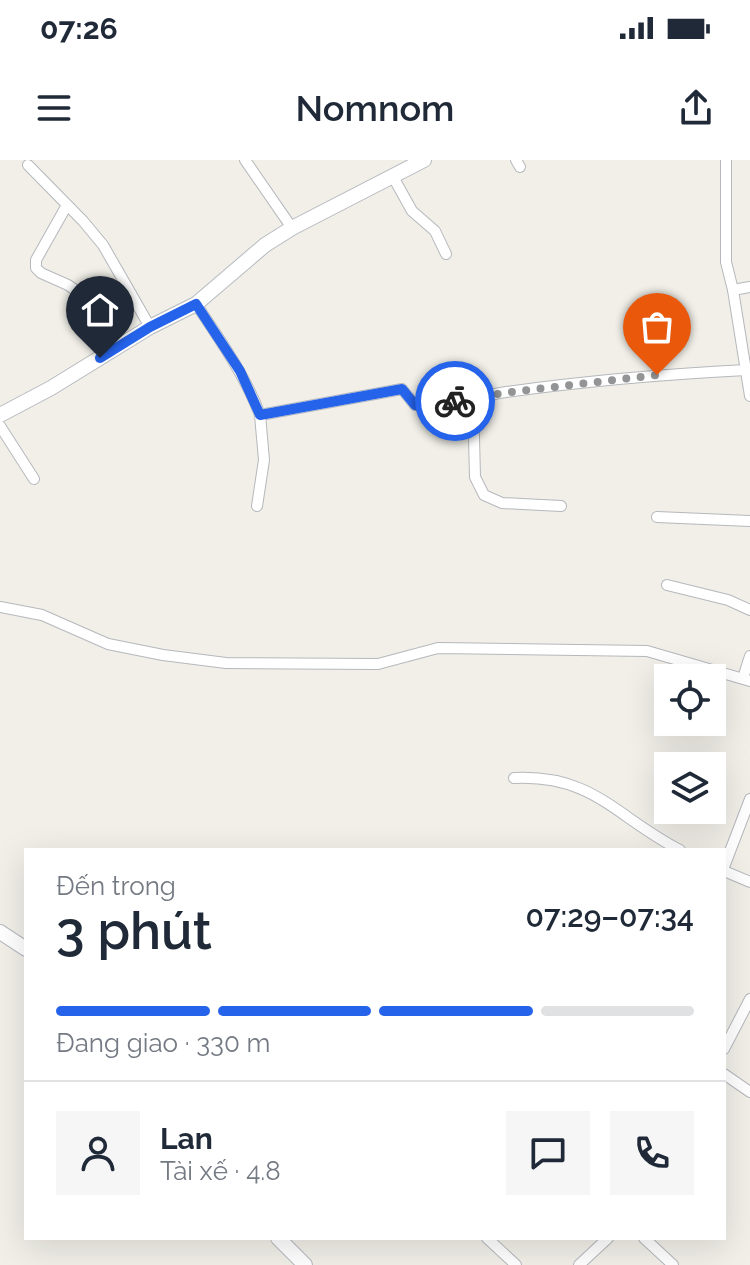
<!DOCTYPE html>
<html lang="vi">
<meta charset="utf-8">
<style>
:root{--surface:#fff;--page:#f6f6f7;--text:#1f2937;--muted:#747a83;--line:#e0e1e3;--accent:#2563eb}
body{margin:0;font-family:Raleway,sans-serif;background:var(--page);color:var(--text);height:100vh;display:flex;flex-direction:column;font-size:30px;white-space:nowrap}
*{box-sizing:border-box;margin:0}
p{font-size:26px;color:var(--muted)}
.icon{flex:none;width:44px;height:44px;fill:none;stroke:currentColor;stroke-width:2;stroke-linecap:round;stroke-linejoin:round}
.map{position:relative;flex:1;overflow:hidden}
.drawer{position:absolute;left:24px;top:688px;width:702px;height:392px;display:flex;flex-direction:column;background:var(--surface);border-radius:0px;box-shadow:0 8px 32px #0002}
.drawer>*{flex:none}
.fabs{position:absolute;left:654px;top:504px;display:grid;gap:16px}
.fabs a{display:grid;place-items:center;width:72px;height:72px;border-radius:0px;background:var(--surface);box-shadow:0 8px 32px #0002;font-size:40px}
.pin{position:absolute;display:grid;place-items:center;width:68px;height:68px;color:#fff;margin:-82px -34px;border-radius:50% 50% 50% 0;rotate:-45deg;box-shadow:0 0 8px #0007}
.pin .icon{rotate:45deg}
.courier{position:absolute;display:grid;place-items:center;width:80px;height:80px;margin:-40px;border:6px solid #2563eb;border-radius:50%;background:#fff;color:#222;box-shadow:0 2px 10px #0007}
.summary em{font-style:normal;font-weight:600}
.summary div{display:flex;flex-direction:column-reverse}
.summary{display:flex;align-items:center;justify-content:space-between;height:136px;padding:0 32px}
h1{font-size:52px;font-weight:600;line-height:60px}
.bar{display:grid;grid-template-columns:repeat(4,1fr);gap:12px 8px;align-content:center;height:96px;padding:0 32px}
.bar i{height:10px;border-radius:6px;background:var(--line)}
.bar .on{background:var(--accent)}
.bar p{grid-column:span 4}
.line{display:flex;align-items:center;gap:20px;padding:0 32px;border-top:2px solid var(--line)}
.line div{flex:1}
.round{display:grid;place-items:center;flex:none;width:84px;height:84px;border-radius:0px;background:var(--page)}
.status{display:flex;justify-content:space-between;align-items:center;height:56px;padding:0 40px;background:var(--surface);direction:ltr}
.status svg{height:22px;fill:currentColor}
header{display:flex;justify-content:space-between;align-items:center;height:104px;padding:0 32px;background:var(--surface);font-size:36px;font-weight:600}
.map>svg:first-child{display:block}
.lines{fill:none;stroke-linecap:round;stroke-linejoin:round}
.street-casing{stroke:#b5b8bc;stroke-width:12}
.secondary-casing{stroke:#b6babf;stroke-width:16}
.street{stroke:#fff;stroke-width:10}
.secondary{stroke:#fff;stroke-width:14}
.done{stroke:#929495;stroke-width:8;stroke-dasharray:0 14.4}
.route{stroke:#2563eb;stroke-width:10}
</style>
<div class="status"><b>07:26</b><svg viewBox="0 0 49 12"><path d="M0 12V9h3v3zM5 12V6h3v6zM10 12V3h3v9zM15 12V0h3v12zM26 1h20v11H26zM47 4h2v5h-2z"/></svg></div>
<header><svg class="icon" aria-label="menu" viewBox="0 0 24 24"><path d="M4 6h16M4 12h16M4 18h16"/></svg>Nomnom<svg class="icon" aria-label="share" viewBox="0 0 24 24"><path d="M12 15V3M7 8l5-5 5 5M5 13v7h14v-7"/></svg></header>
<div class="map">
<svg width="750" height="1105" viewBox="0 0 750 1105">
<rect width="100%" height="100%" fill="#f1efe8"/>
<g class="lines">
<g class="street-casing">
<g id="street">
<path d="M245,0L292,68"/>
<path d="M516,0L520,7"/>
<path d="M726,0V102L733,130L750,236"/>
<path d="M28,5L83,61L103,85L150,167"/>
<path d="M392,15L412,51L435,71L446,94"/>
<path d="M67,45L36,100V108L41,113L68,125L85,137"/>
<path d="M733,130L750,127"/>
<path d="M196,144C220,180 245,215 260,255L402,229L415,245C445,249 477,236 506,232C586,221 666,214 746,210"/>
<path d="M473,238L475,317L484,335L502,343L561,346"/>
<path d="M0,266L34,319"/>
<path d="M257,346L264,300L260,255"/>
<path d="M657,357L750,361"/>
<path d="M667,425L728,440L750,450"/>
<path d="M0,447L42,455L108,484L163,495L226,503L378,504L438,488L647,491L750,521"/>
<path d="M743,518L750,496"/>
<path d="M514,618C593,614 617,658 680,690"/>
<path d="M724,707L750,639"/>
<path d="M724,711L750,722"/>
<path d="M724,889L750,839"/>
<path d="M724,914L750,932"/>
<path d="M487,1078L516,1105"/>
<path d="M644,1078L673,1105"/>
<path d="M579,1105L608,1078"/>
</g>
</g>
<g class="secondary-casing">
<g id="secondary">
<path d="M0,255L51,228L150,167L196,144L265,85L292,68L424,0"/>
<path d="M0,772L26,789"/>
<path d="M278,1078L305,1105"/>
</g>
</g>
<use href="#street" class="street"/>
<use href="#secondary" class="secondary"/>
</g>
<g class="lines">
<path class="done" d="M455,241L503,233L657,215"/>
<path class="route" d="M100,198L150,167L196,144L240,211L260,255L402,229L415,245L428,247L455,241"/>
</g>
</svg>
<div class="fabs">
<a><svg class="icon" aria-label="locate" viewBox="0 0 24 24"><circle cx="12" cy="12" r="6"/><path d="M12 2v4M12 18v4M2 12h4M18 12h4"/></svg></a>
<a><svg class="icon" aria-label="layers" viewBox="0 0 24 24"><path d="M12 4l9 5-9 5-9-5zM3 14l9 5 9-5"/></svg></a>
</div>
<div class="pin" style="left:657px;top:215px;background:#ea580c"><svg class="icon" aria-label="bag" viewBox="0 0 24 24"><path d="M5 8h14l-1 12H6zM9 8a3 3 0 0 1 6 0"/></svg></div>
<div class="pin" style="left:100px;top:198px;background:#1f2937"><svg class="icon" aria-label="home" viewBox="0 0 24 24"><path d="M3 11l9-7 9 7M6 9v11h12V9"/></svg></div>
<div class="courier" style="left:455px;top:241px"><svg class="icon" aria-label="bike" viewBox="0 0 24 24"><circle cx="6" cy="16" r="4"/><circle cx="18" cy="16" r="4"/><path d="M6 16l4-8h5l3 8M10 8l3 8H6M13 5h3"/></svg></div>
<section class="drawer">
<div class="summary"><div><h1>3 phút</h1><p>Đến trong</p></div><em>07:29–07:34</em></div>
<div class="bar"><i class="on"></i><i class="on"></i><i class="on"></i><i></i><p>Đang giao · 330 m</p></div>
<div class="line" style="height:144px"><a class="round"><svg class="icon" aria-label="person" viewBox="0 0 24 24"><circle cx="12" cy="8" r="4"/><path d="M4 21q1-7 8-7t8 7"/></svg></a><div><b>Lan</b><p>Tài xế · 4.8</p></div><a class="round"><svg class="icon" aria-label="chat" viewBox="0 0 24 24"><path d="M4 5h16v11H9l-5 4z"/></svg></a><a class="round"><svg class="icon" aria-label="phone" viewBox="0 0 24 24"><path d="M5 4h4l2 5-3 2q2 4 5 5l2-3 5 2v4C11 20 4 13 5 4z"/></svg></a></div>
</section>
</div>
